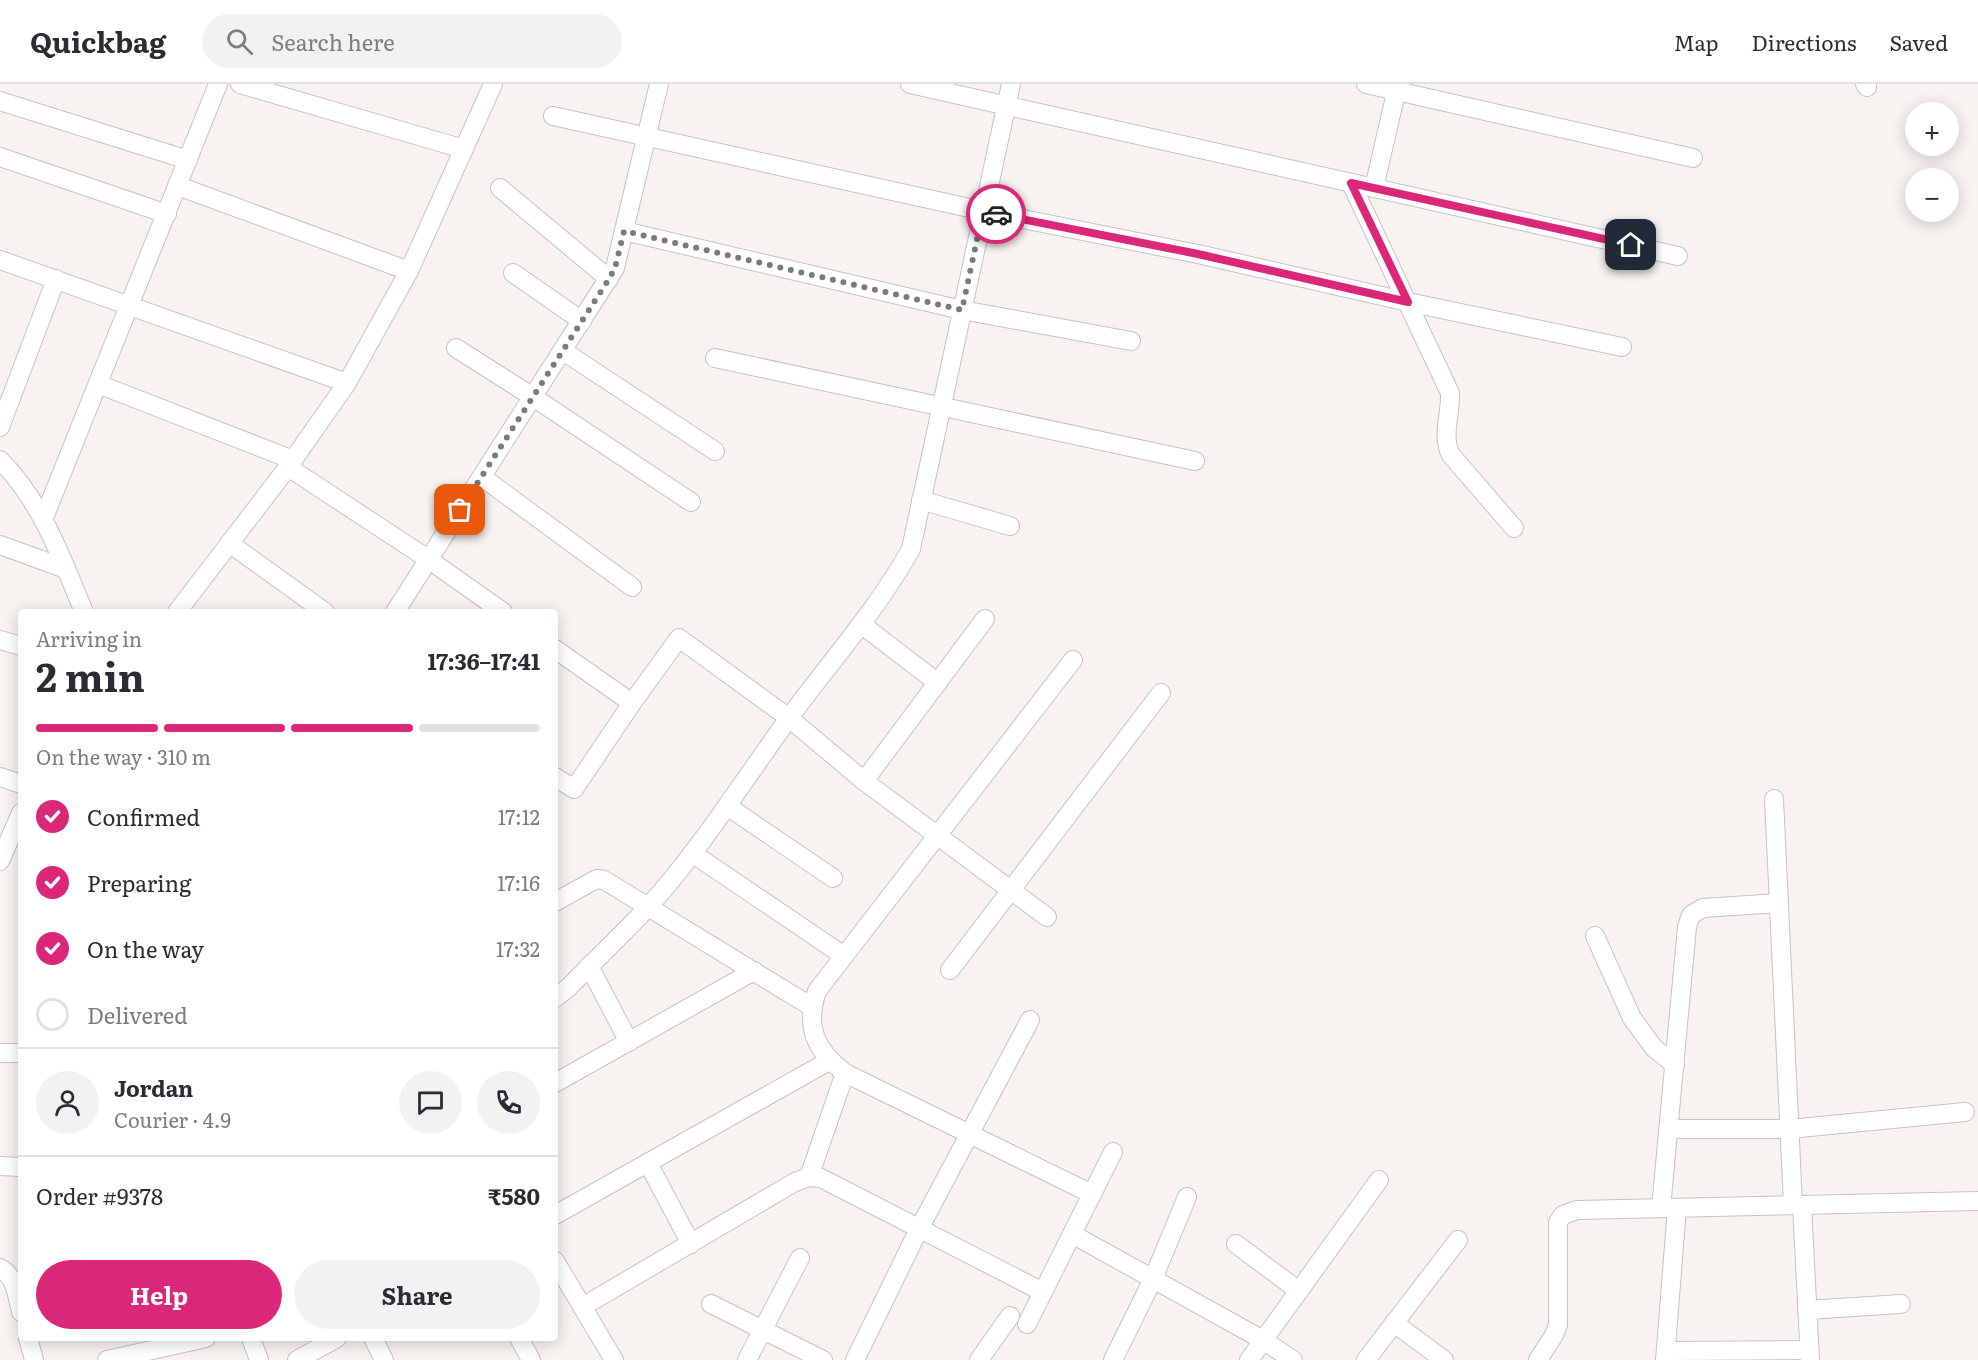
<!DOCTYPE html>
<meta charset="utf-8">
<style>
:root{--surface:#fff;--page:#f2f2f3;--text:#2b2b33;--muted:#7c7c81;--line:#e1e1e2;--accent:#db2777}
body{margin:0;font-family:Literata,serif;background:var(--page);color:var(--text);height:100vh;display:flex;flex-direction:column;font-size:22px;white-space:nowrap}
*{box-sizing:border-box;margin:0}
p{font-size:20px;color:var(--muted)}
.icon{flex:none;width:33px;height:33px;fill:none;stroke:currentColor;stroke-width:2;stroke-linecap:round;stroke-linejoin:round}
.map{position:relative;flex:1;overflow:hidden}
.details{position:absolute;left:18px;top:525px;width:540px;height:732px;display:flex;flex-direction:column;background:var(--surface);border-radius:6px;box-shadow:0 3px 15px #0003}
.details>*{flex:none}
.controls{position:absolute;left:1905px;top:18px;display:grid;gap:12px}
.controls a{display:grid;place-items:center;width:54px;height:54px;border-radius:50%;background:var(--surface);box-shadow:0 3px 15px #0003;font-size:30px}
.pin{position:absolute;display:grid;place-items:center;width:51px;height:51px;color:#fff;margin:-26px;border-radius:12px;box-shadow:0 3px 9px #0006}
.courier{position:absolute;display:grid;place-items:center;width:60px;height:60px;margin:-30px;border:4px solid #db2777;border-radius:50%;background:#fff;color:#222;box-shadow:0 2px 8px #0007}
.summary em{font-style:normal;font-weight:700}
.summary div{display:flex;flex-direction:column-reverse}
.summary{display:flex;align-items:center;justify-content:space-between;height:102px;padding:0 18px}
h1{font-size:39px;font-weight:700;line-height:45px}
.bar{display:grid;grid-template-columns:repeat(4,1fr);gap:9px 6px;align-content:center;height:72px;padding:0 18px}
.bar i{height:8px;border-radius:4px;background:var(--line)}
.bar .on{background:var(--accent)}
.bar p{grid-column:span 4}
.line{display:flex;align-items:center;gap:15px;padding:0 18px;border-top:2px solid var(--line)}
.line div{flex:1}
.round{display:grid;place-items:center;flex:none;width:63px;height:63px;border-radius:32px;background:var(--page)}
ol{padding:0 18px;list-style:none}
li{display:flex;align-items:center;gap:18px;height:66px}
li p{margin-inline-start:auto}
li .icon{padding:6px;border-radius:50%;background:var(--accent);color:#fff;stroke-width:4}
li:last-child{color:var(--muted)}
li i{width:33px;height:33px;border:3px solid var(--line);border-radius:50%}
.cta{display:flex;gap:12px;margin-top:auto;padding:12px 18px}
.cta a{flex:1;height:69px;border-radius:36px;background:var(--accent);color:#fff;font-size:24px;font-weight:700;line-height:69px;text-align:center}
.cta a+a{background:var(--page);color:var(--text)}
header{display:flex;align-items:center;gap:36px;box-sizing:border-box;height:84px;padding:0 30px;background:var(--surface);border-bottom:2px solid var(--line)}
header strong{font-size:28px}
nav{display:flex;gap:33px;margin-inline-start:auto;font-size:21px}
.search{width:420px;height:54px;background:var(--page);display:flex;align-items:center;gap:15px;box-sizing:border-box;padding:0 21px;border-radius:33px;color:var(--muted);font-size:22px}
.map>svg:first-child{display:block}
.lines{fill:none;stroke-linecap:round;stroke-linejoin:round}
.minor-casing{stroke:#c8c2c1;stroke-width:20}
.minor{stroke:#fff;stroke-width:18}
.done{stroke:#7d7a79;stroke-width:6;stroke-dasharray:0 10.8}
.route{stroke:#db2777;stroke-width:8}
</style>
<header>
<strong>Quickbag</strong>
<div class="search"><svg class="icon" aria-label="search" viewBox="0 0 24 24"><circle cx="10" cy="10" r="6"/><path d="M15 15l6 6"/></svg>Search here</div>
<nav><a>Map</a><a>Directions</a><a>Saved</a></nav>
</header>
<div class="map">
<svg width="1978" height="1276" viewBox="0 0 1978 1276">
<rect width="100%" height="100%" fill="#f8f3f1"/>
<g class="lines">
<g class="minor-casing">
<g id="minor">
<path d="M240,0L464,65"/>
<path d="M910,0L1678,172"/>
<path d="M1366,0L1693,74"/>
<path d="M1865,0L1867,3"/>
<path d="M0,17L188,76"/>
<path d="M553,32L983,127L1198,170L1408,218L1622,263"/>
<path d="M0,73L167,130"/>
<path d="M1351,99L1450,309C1451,330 1441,352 1451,371L1514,444"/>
<path d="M178,102L409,187"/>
<path d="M500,104L609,195"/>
<path d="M1374,104L1398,0"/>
<path d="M624,147L962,226L1131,257"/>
<path d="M0,176L347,299"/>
<path d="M513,189L582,237"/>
<path d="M456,264L533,313L691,418"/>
<path d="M563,267L715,367"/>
<path d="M715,274L1195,377"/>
<path d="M98,300L293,376"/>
<path d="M0,343L56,195"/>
<path d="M0,376C42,418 62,475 84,528"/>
<path d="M288,383L428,475L503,528"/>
<path d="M482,393L632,503"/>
<path d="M921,416L1010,442"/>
<path d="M43,436L218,0"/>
<path d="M229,459L325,528"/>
<path d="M0,461L66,485"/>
<path d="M177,528L288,383L347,299L409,187L493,0"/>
<path d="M395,528L615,184L659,0"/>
<path d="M861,540L938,599"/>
<path d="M0,556L21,562"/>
<path d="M555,565L632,619L679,554L789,634L864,697L1047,833"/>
<path d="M1073,576L817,907C805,943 815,966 845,989L1092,1110"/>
<path d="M0,693L21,700"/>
<path d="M555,693L574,705L632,619"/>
<path d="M864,697L985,535"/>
<path d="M1774,715L1793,1121"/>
<path d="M727,722L833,794"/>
<path d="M692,769L844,872"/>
<path d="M0,777L21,729"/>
<path d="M555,818L591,798L597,795L604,796L812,923"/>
<path d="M1595,852L1632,934L1654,964L1675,981"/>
<path d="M589,882L629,958"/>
<path d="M950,886L1161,609"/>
<path d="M555,914L568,904C594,877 622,851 648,823C701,765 743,697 789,634C830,578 877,526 911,465L1011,0"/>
<path d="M0,969H21"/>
<path d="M555,999L754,887"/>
<path d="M1669,1045H1789L1965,1028"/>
<path d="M648,1079L691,1160"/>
<path d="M0,1082L21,1083"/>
<path d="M809,1093L845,989"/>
<path d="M1802,1121L1810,1276"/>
<path d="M1661,1124L1687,843L1691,831L1703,824L1779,819"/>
<path d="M555,1131L829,977"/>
<path d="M1072,1150L1263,1256L1293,1276"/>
<path d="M1236,1160L1299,1207"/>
<path d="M555,1177L614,1276"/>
<path d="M0,1184C16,1193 17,1212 21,1228"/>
<path d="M711,1220L823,1276"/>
<path d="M582,1223L795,1098L809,1093L821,1094L1043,1208"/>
<path d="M1807,1226L1901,1220"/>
<path d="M1394,1239L1444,1276"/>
<path d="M1027,1240L1113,1068"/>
<path d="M28,1254L34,1276"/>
<path d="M251,1254L259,1276"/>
<path d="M373,1254L384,1276"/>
<path d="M519,1254L531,1276"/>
<path d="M1666,1267L1809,1266"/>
<path d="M107,1276L206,1254"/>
<path d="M297,1276L337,1254"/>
<path d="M747,1276L800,1174"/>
<path d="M855,1276L919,1145L1030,936"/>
<path d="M979,1276L1010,1232"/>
<path d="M1113,1276L1153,1195L1187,1113"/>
<path d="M1249,1276L1379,1096"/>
<path d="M1366,1276L1458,1156"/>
<path d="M1538,1276L1554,1251L1558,1241V1138L1563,1131L1577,1126L1978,1117"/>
<path d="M1665,1276L1677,1124"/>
</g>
</g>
<use href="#minor" class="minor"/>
</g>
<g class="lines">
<path class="done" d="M460,426L609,195L615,184L624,147L962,226L983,127L996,130"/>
<path class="route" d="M996,130L1198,170L1408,218L1351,99L1631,161"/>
</g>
</svg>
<div class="controls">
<a>+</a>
<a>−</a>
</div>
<div class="pin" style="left:460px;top:426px;background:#ea580c"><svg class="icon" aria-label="bag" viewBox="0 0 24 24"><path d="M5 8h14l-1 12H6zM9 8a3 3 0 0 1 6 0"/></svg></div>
<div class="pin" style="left:1631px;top:161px;background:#1f2937"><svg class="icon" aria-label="home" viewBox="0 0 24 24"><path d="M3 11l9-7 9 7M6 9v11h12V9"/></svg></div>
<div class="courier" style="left:996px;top:130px"><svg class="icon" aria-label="car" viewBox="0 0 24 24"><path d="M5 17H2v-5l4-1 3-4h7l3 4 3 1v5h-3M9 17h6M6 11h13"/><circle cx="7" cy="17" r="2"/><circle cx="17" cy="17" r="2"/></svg></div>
<section class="details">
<div class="summary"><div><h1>2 min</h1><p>Arriving in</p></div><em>17:36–17:41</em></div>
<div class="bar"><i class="on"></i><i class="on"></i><i class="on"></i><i></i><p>On the way · 310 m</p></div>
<ol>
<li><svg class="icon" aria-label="check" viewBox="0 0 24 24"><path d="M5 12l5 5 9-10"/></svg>Confirmed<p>17:12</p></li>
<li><svg class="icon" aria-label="check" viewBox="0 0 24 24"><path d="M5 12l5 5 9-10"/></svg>Preparing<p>17:16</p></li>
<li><svg class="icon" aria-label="check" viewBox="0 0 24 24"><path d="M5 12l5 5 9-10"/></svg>On the way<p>17:32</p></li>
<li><i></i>Delivered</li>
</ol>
<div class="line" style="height:108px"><a class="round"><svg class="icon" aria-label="person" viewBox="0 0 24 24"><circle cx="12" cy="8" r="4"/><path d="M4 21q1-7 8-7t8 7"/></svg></a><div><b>Jordan</b><p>Courier · 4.9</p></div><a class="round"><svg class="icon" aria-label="chat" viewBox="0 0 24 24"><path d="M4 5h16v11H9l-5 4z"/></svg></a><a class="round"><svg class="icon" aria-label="phone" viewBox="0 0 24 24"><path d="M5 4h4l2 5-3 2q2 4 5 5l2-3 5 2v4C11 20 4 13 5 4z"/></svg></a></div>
<div class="line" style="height:78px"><div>Order #9378</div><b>₹580</b></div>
<div class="cta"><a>Help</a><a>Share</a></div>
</section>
</div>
